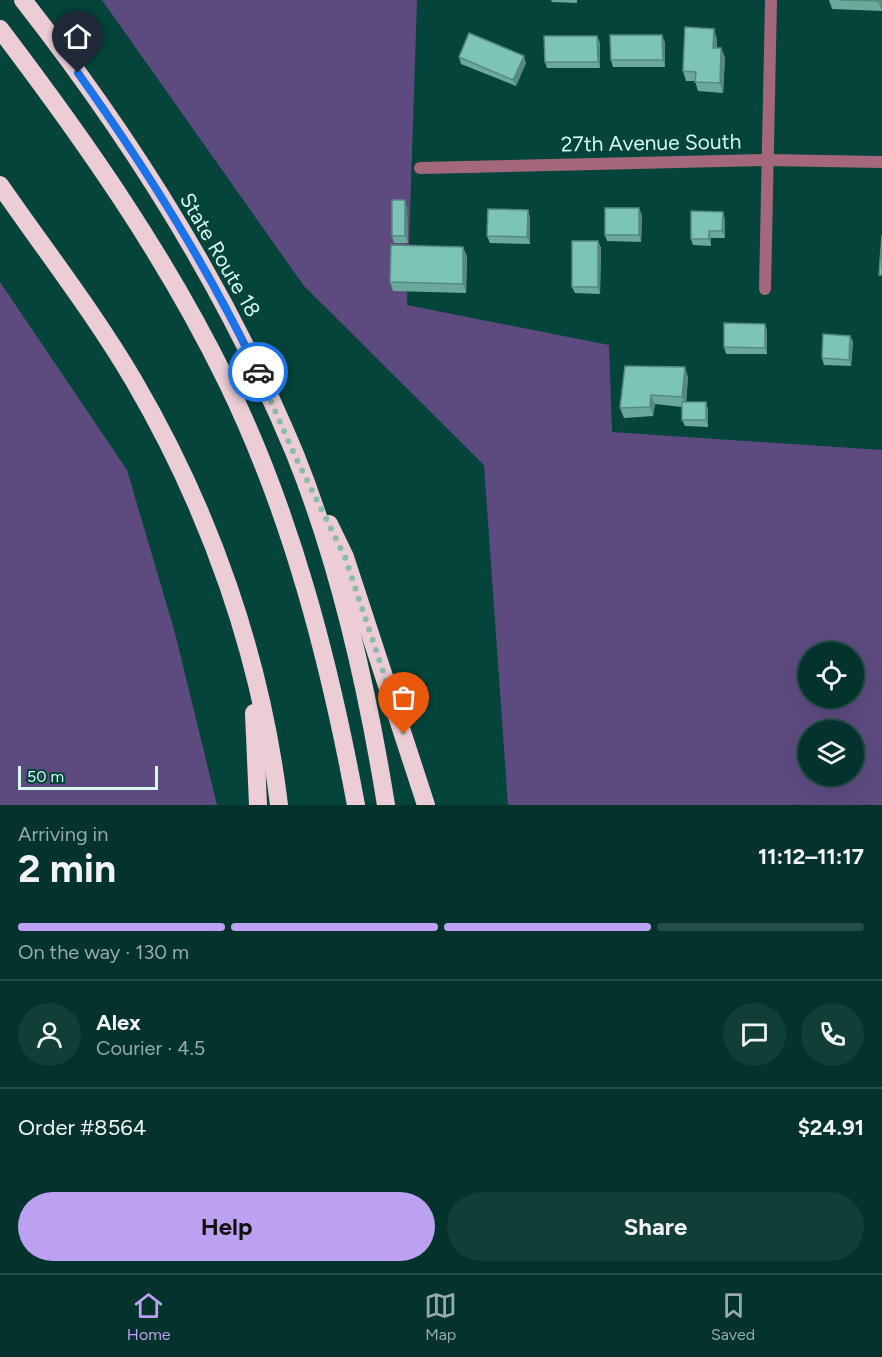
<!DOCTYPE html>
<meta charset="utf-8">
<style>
:root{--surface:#03332c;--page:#113f38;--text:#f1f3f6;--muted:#97aaa9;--line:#244e48;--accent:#bca0f2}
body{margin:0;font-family:Figtree,sans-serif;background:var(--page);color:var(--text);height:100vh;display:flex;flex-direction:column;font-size:22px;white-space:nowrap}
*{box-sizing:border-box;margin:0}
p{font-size:20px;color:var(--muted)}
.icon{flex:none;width:33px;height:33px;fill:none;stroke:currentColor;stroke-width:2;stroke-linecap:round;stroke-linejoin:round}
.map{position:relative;height:805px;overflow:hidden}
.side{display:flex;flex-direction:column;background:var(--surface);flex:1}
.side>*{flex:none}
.fabs{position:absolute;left:798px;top:642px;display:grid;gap:12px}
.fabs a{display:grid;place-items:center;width:66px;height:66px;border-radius:50%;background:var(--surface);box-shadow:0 6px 24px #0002,0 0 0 2px var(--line);font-size:30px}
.scale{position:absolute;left:18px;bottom:15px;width:140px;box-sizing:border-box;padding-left:6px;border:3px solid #d5f8f0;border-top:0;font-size:16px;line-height:21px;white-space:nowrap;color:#d5f8f0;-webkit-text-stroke:4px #04443a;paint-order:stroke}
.pin{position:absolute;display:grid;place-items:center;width:51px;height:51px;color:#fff;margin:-62px -26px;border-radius:50% 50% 50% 0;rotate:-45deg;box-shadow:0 0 6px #0007}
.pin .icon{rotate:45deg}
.courier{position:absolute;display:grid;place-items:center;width:60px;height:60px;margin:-30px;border:4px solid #1a73e8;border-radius:50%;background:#fff;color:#222;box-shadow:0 2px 8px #0007}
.overview em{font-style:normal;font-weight:700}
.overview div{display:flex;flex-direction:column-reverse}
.overview{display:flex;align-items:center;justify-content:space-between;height:102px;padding:0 18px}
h1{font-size:39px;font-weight:700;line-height:45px}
.bar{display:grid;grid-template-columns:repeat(4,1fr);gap:9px 6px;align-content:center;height:72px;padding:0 18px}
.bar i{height:8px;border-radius:4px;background:var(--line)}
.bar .active{background:var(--accent)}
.bar p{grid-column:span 4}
.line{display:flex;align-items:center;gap:15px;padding:0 18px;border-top:2px solid var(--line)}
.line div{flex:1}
.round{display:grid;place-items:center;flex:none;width:63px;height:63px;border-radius:32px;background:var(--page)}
.button{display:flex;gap:12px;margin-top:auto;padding:12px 18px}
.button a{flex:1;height:69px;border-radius:36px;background:var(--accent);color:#111;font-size:24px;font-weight:700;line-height:69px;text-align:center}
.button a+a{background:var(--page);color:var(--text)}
.dock{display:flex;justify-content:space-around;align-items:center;height:84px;border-top:2px solid var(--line);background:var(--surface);font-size:16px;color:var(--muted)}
.dock a{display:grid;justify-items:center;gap:3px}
.dock .active{color:var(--accent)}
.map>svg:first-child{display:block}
.green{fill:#5d4b80;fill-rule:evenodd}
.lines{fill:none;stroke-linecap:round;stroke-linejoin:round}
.minor{stroke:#a4677b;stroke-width:12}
.motorway{stroke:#eccdd6;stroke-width:18}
.wall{fill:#6ba99c}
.shaded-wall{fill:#57897f}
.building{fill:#7cc4b5;stroke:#57897f;stroke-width:1.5}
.done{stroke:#8cb9b0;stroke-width:6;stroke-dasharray:0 10.8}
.route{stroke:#1a73e8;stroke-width:8}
.labels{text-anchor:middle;stroke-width:6;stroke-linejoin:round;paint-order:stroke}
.street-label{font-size:21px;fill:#d5f8f0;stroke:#04443a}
</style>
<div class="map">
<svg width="882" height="805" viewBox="0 0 882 805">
<rect width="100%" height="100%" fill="#04443a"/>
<g class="green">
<path d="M102,0H417L407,305L609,345L612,432L882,450V805H508L484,465L304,286ZM808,652H854V698H808ZM808,730H854V776H808Z"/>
<path d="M0,282L127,470L175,633L217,805H0Z"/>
</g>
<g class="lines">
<g class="minor">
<path d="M420,168L766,160L882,162"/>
<path d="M765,289L771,0"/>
</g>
<g class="motorway">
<path d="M23,0C132,139 227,290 295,454C340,566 367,687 386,805"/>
<path d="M0,29C85,141 165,255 227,382C292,516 329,660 356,805"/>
<path d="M0,185C45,250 94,313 134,381C210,511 261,656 279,805"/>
<path d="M329,524L345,557L426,805"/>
<path d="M254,713L258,805"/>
</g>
</g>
<g class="wall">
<path d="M551,0H577V3L552,2Z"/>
<path d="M829,0H882V11L832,9Z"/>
<path d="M597,36L600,43V68H547L545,62Z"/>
<path d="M717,39V48H721L725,58L723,93L698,91L695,81H686L683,71Z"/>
<path d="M665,42V67H613L611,60Z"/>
<path d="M459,57L526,63L516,86L461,64Z"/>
<path d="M407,207L408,243H394L392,236Z"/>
<path d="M642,215L641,242L607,241L605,235Z"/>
<path d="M530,217V244L490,243L487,236Z"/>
<path d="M725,219V238H711V246L693,245L691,239Z"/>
<path d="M598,241L601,248L600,294L575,293L572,287Z"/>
<path d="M467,256L466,293L393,291L390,282Z"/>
<path d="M767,330V354H726L724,347Z"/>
<path d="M850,336L853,342L851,366L824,365L822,358Z"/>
<path d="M688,377L686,402L708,409V427L685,426L682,420V407L655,404L653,416L624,418L620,408Z"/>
</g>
<g class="shaded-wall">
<path d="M878,0H882V11L878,1Z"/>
<path d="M714,29L717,39L716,58L713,48Z"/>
<path d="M662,35L665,42V67L663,60Z"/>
<path d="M597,36L600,43V68L598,62Z"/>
<path d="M721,48L725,58L723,93L720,83Z"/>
<path d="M524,56L526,63L516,86L513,80Z"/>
<path d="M405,200L407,207L408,243L405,236Z"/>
<path d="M639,208L642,215L641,242L639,235Z"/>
<path d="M528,210L530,217V244L527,237Z"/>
<path d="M723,212L725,219V238L722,231Z"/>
<path d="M709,231L711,238V246L709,239Z"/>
<path d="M598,241L601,248L600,294L598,287Z"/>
<path d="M463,247L467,256L466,293L463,284Z"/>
<path d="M765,324L767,330V354L765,348Z"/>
<path d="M850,336L853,342L851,366L849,360Z"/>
<path d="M685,367L688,377L686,407L682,397Z"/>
<path d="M651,395L655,404L653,416L650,407Z"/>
<path d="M706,402L708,409V427L706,420Z"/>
</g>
<g class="building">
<path d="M840,0H878V1Z"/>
<path d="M685,27L714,29L713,48H721L720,83L695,82L696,72L683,71Z"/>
<path d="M469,33L524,56L513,80L459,57Z"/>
<path d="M610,35H662L663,60H611Z"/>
<path d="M544,36H597L598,62H545Z"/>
<rect x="392" y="200" width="13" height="36"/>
<rect x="605" y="208" width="34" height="27"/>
<path d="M488,209L528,210L527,237L487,236Z"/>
<path d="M691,211L723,212L722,231H709V239H691Z"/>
<path d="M882,235V275H879Z"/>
<rect x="572" y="241" width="26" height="46"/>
<path d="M391,245L463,247V284L390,282Z"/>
<path d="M724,323L765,324V348L724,347Z"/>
<path d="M823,334L850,336L849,360L822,358Z"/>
<path d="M625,366L685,367L682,397L651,395L650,407L620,408Z"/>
<rect x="682" y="402" width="24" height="18"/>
</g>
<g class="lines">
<path class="done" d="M258,372L295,456L345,557L404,734"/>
<path class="route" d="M78,73C146,168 208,267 258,372"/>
</g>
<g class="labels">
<g class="street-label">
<text transform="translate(651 143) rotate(-1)" y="7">27th Avenue South</text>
<text transform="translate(220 255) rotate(60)" y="7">State Route 18</text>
</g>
</g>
</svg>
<div class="fabs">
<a><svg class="icon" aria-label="locate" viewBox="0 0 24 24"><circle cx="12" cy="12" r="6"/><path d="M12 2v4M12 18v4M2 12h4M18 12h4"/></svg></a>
<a><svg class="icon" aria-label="layers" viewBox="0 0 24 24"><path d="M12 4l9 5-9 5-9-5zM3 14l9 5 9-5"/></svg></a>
</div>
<div class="scale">50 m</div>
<div class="pin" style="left:404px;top:734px;background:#ea580c"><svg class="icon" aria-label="bag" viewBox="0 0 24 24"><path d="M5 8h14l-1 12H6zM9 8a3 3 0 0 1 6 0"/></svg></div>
<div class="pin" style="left:78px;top:73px;background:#1f2937"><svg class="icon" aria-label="home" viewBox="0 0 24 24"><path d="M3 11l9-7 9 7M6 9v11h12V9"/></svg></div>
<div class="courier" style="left:258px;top:372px"><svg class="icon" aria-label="car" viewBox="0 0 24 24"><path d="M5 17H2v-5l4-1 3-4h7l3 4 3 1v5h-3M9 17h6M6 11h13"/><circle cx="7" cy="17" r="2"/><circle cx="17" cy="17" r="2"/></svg></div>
</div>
<section class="side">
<div class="overview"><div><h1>2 min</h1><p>Arriving in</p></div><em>11:12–11:17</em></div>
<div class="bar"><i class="active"></i><i class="active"></i><i class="active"></i><i></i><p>On the way · 130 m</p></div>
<div class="line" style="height:108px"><a class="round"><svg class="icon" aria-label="person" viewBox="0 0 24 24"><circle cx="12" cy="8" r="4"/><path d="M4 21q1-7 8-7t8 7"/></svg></a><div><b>Alex</b><p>Courier · 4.5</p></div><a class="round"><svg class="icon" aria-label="chat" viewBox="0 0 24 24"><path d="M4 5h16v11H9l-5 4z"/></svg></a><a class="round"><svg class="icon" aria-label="phone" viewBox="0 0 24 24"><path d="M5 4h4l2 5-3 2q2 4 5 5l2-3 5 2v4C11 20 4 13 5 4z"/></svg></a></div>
<div class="line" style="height:78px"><div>Order #8564</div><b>$24.91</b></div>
<div class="button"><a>Help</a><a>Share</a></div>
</section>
<nav class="dock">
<a class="active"><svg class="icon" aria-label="home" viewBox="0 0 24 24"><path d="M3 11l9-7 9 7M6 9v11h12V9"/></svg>Home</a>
<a><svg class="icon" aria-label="map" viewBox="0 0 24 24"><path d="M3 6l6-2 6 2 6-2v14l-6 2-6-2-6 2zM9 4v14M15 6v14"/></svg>Map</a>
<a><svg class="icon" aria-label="saved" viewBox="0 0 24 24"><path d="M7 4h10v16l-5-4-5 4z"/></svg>Saved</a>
</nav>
